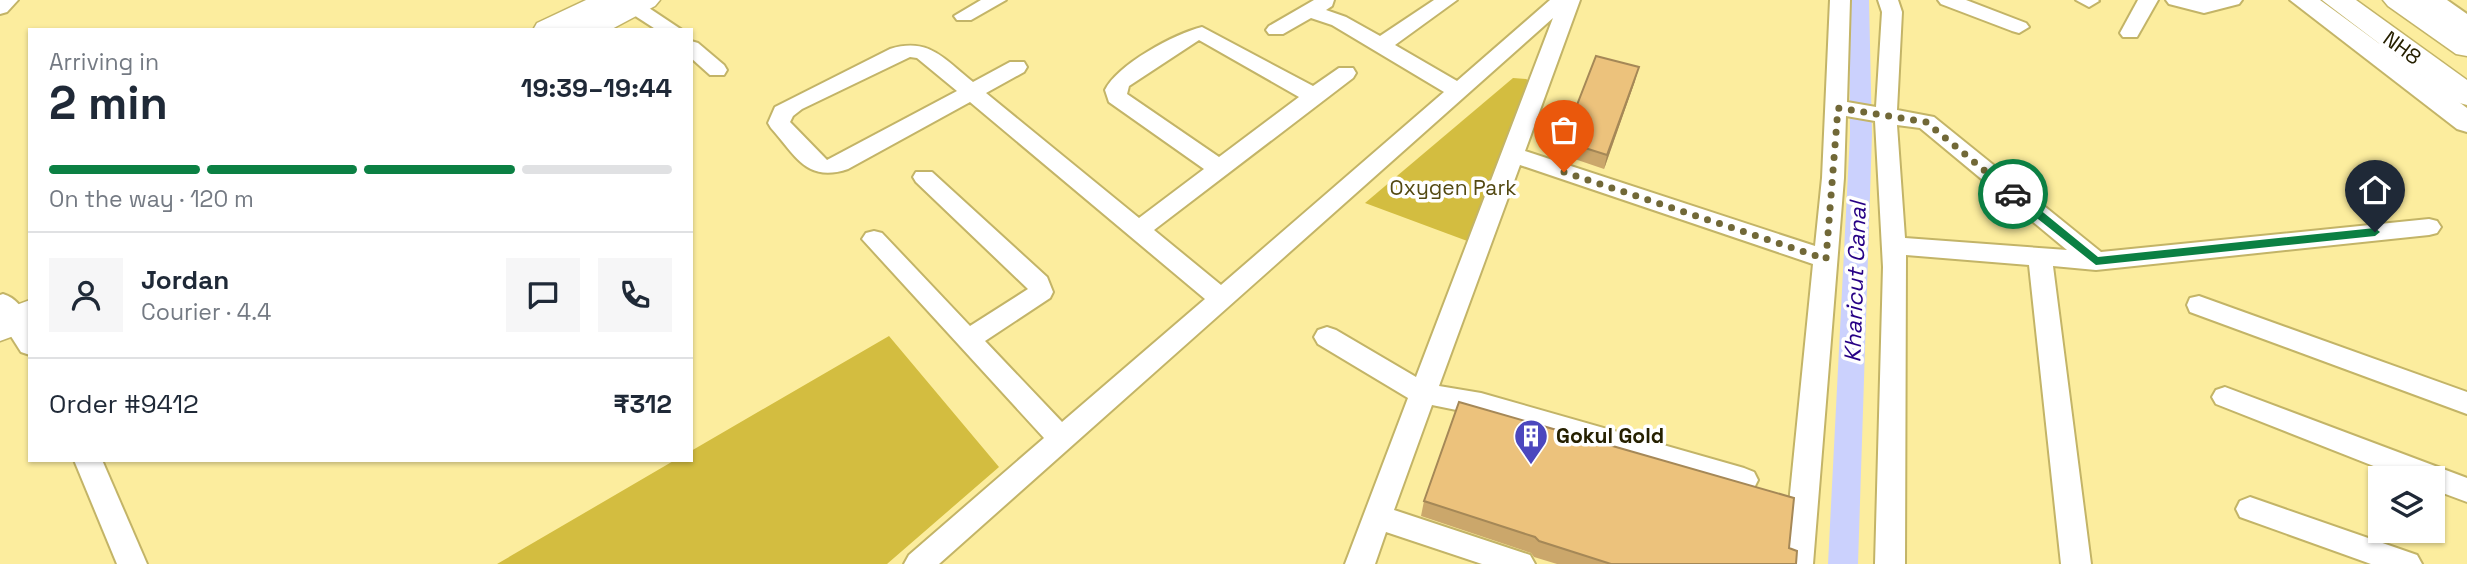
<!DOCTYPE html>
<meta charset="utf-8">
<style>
:root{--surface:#fff;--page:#f6f6f7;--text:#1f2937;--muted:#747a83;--line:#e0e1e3;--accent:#0b8043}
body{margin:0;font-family:"Space Grotesk",sans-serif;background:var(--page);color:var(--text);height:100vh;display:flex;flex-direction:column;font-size:26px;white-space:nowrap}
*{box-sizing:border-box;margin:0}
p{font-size:23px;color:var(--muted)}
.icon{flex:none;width:38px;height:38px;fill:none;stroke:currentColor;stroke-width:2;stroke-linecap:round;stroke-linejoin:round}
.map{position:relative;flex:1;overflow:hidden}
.side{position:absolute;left:28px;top:28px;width:665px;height:434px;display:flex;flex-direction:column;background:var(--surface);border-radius:0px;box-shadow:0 2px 5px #0004}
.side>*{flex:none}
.controls{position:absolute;left:2368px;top:466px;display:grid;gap:14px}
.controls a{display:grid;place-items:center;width:77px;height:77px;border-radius:0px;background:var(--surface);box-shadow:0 2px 5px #0004;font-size:35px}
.pin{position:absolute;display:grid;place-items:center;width:60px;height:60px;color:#fff;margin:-72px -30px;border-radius:50% 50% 50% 0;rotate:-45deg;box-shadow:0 0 7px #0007}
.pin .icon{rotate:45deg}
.courier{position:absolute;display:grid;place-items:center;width:70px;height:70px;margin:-35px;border:5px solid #0b8043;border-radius:50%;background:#fff;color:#222;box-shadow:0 2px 9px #0007}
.headline em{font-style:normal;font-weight:700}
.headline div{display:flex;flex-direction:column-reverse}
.headline{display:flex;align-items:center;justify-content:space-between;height:119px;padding:0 21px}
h1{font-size:46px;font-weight:700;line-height:52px}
.bar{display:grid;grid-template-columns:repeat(4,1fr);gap:10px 7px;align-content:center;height:84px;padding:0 21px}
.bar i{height:9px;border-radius:5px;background:var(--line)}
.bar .on{background:var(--accent)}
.bar p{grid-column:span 4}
.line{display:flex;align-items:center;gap:18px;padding:0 21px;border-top:2px solid var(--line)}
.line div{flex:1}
.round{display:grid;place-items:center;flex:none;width:74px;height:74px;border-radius:0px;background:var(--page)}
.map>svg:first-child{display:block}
.green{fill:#d3bd40}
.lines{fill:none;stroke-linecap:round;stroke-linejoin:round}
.canal{fill:#cbd1fd;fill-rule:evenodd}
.street-casing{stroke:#c3b467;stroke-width:4}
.secondary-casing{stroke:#c3b467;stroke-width:4}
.primary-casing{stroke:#c3b467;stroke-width:3}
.street{fill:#fff;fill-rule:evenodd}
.secondary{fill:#fff;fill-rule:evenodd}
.primary{fill:#fff;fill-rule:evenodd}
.wall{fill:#cba76b}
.shaded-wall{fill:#a58857}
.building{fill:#ecc27c;stroke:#a58857;stroke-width:2}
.route{fill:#0b8043}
.done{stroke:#716837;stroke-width:7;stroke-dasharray:0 12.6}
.labels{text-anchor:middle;stroke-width:7;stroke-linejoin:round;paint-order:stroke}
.street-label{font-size:21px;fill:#262000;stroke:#fff}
.park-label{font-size:21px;fill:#534912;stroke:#fff}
.poi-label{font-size:21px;font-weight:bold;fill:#262000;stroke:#fff;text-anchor:start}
.water-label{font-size:23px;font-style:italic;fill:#260085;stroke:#fff}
</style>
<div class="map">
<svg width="2467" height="564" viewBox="0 0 2467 564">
<rect width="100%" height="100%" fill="#fced9e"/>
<g class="green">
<path d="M1513,78L1526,79L1538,85L1478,245L1365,203Z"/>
<path d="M889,336L999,467L887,564H497L675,460H691V451Z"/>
</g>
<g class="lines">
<path class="canal" d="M1849,0H1869L1872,134L1858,564H1828L1850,134Z"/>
<g class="street-casing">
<g id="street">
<path d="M0,0H18L7,12L0,14Z"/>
<path d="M633,0L640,2L682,30H657L626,10L623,6L626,2Z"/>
<path d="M981,0H1006L971,20H957L954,16Z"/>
<path d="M1314,0H1334L1332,6L1326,10L1346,17L1380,36L1434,0H1457L1395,45L1457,81L1550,0H1580L1525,151L1815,246L1822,178L1830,0H1850L1847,102L1876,107L1882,12L1878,0H1898L1902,12L1897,110L1934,117L2101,252L2429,219L2437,221L2441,227L2437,233L2429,235L2096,270L2053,266L2091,564H2061L2029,265L1906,255L1905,564H1875L1883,267L1875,121L1846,116L1844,178L1813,564H1783L1813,264L1520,165L1439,386L1481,393L1744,468L1754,472L1758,480L1754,488L1744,492L1481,415L1432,405L1394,510L1530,555L1535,564H1482L1386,532L1375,564H1345L1408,398L1318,344L1314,337L1318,330L1327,327L1336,330L1416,377L1553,18L939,564H904L909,555L1044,438L862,239L866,233L874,231L882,233L970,326L1028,289L916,182L913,177L916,172H932L1047,277L1053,292L1050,298L985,341L1062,422L1205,299L970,102L848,169C807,183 796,156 771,128L768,123L775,107L890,49C929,37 944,59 973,82L1010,62H1024L1027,67L1024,72L986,93L1139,218L1204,169L1109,102L1105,90C1118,64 1174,34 1202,27L1313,86L1339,68H1353L1356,73L1353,78L1154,230L1221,285L1444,92L1332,25L1311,18L1283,34H1269L1266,30L1269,26ZM1199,40L1299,97L1219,157L1127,94L1129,86ZM910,57L917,58L957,91L827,160L790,122L793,116L802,109ZM1897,125L1920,128L2067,250L1905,238Z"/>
<path d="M1938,0H1966L2026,23L2029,27L2019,33L2012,31L1941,4Z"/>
<path d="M2076,0H2098L2099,1L2089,7Z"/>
<path d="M2138,0H2158L2137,37H2123L2120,33Z"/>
<path d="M2166,0H2242L2239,4L2204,13L2169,4Z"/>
<path d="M691,41L698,43L724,65L727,70L724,75H710L691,58Z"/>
<path d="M3,294C29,302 30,332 30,355L21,352L0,319V295Z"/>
<path d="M2199,296L2467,392V414L2190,312L2187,305L2190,298Z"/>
<path d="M2225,387L2467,478V502L2432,489V478H2404L2216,404L2212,397L2216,390Z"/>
<path d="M74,460H102L147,564H117Z"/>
<path d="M2250,497L2417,555L2422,564H2371L2240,517L2236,509L2240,501Z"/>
</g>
</g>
<g class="secondary-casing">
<g id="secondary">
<path d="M2290,0H2320L2467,108V132L2457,129Z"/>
<path d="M2416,0H2447L2467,14V34L2457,32Z"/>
</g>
</g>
<g class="primary-casing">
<g id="primary">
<path d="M586,0H660L655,6L610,30H533L537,23Z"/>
<path d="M2322,0H2356L2467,80V105L2456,102Z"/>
<path d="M2383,0H2418L2467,33V56L2456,54L2388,6Z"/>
<path d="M30,300V330L0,341V311Z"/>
</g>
</g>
<use href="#street" class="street"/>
<use href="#secondary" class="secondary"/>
<use href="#primary" class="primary"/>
</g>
<g class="wall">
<path d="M1635,81L1604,169L1560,154L1563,141Z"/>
<path d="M1424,501L1789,548L1796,564H1557L1534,557L1531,553L1421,516Z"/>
</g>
<path class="shaded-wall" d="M1639,67L1635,81L1604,169L1607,155Z"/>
<g class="building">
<path d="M1596,56L1639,67L1607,155L1563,141Z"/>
<path d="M1459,402L1794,498L1789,548L1797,551L1796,564H1611L1539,541L1535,537L1424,501Z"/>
</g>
<path class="route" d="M2009,191H2017L2098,257L2375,228L2380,232L2375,236L2096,265L2009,196Z"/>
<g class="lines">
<path class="done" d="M1564,172L1826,259L1838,108L1926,122L2013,194"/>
</g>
<defs>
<g id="building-pin" transform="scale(1.75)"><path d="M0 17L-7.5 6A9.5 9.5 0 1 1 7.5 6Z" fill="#4c47be" stroke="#fff"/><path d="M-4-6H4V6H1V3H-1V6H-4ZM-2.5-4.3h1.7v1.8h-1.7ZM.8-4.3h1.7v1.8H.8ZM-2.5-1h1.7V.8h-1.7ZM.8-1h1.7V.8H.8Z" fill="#fff"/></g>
</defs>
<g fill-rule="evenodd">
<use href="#building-pin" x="1531" y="436"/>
</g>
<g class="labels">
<g class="street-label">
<text transform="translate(2402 48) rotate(36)" y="7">NH8</text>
</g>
<g class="park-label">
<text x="1453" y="195">Oxygen Park</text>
</g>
<g class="poi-label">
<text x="1556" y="443">Gokul Gold</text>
</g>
<g class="water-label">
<text transform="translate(1855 282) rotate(-88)" y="8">Kharicut Canal</text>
</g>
</g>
</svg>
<div class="controls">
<a><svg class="icon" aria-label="layers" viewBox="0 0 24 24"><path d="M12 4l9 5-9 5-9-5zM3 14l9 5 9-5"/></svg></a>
</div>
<div class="pin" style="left:1564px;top:172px;background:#ea580c"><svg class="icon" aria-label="bag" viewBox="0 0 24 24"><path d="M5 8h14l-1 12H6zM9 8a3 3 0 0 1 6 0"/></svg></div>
<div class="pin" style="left:2375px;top:232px;background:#1f2937"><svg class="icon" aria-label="home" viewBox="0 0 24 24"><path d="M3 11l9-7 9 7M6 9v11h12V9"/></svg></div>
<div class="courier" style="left:2013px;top:194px"><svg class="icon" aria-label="car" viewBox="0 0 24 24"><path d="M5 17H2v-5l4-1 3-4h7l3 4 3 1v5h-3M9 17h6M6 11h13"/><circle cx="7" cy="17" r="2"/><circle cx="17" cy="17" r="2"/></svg></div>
<section class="side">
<div class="headline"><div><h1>2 min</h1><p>Arriving in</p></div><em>19:39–19:44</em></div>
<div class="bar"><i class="on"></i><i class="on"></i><i class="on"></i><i></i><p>On the way · 120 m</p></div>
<div class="line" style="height:126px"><a class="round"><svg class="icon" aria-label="person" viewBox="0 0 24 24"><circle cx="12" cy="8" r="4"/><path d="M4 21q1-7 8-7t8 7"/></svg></a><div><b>Jordan</b><p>Courier · 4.4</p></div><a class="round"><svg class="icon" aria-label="chat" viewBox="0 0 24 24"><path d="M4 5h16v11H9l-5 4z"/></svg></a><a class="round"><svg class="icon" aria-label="phone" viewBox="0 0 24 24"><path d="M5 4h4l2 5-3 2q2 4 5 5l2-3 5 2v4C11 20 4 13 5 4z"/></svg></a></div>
<div class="line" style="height:91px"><div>Order #9412</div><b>₹312</b></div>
</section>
</div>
